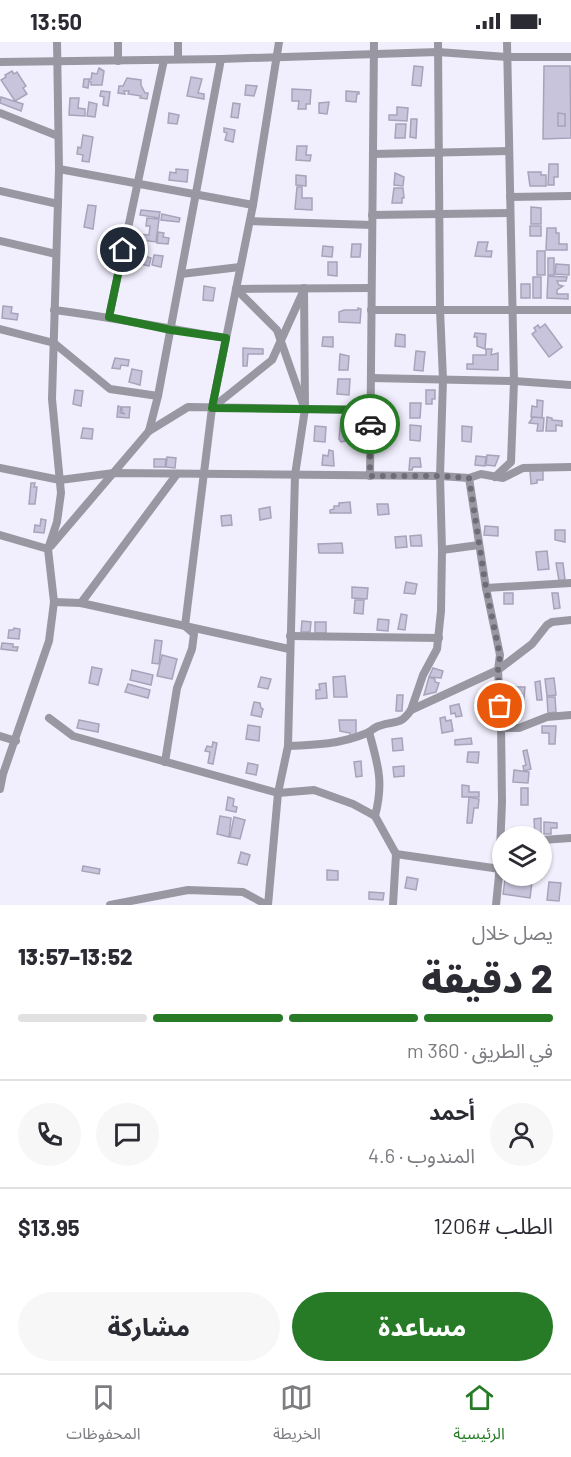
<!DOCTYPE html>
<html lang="ar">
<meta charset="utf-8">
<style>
:root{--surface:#fff;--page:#f7f7f7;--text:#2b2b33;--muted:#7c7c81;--line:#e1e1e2;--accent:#277b27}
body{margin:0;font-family:Barlow,"Noto Sans Arabic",sans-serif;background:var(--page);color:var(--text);direction:rtl;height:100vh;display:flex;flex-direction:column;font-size:22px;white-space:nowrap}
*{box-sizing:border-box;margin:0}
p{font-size:20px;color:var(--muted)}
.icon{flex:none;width:33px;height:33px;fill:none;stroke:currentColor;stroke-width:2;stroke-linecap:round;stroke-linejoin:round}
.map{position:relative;height:863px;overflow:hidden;direction:ltr}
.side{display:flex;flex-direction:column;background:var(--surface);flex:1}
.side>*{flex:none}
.fabs{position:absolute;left:492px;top:784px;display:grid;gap:12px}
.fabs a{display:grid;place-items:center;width:60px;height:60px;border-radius:50%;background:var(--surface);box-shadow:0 2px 4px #0004;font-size:30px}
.pin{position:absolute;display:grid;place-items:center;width:51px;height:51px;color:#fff;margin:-26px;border:3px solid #fff;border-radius:50%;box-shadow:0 2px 6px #0007}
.courier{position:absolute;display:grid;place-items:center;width:60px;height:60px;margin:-30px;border:4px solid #277b27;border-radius:50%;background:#fff;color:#222;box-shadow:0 2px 8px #0007}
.overview em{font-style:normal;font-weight:800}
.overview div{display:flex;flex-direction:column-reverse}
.overview{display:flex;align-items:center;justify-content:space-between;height:102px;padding:0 18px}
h1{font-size:39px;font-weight:800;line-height:45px}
.bar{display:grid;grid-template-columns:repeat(4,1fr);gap:9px 6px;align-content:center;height:72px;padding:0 18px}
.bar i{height:8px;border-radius:4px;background:var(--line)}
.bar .active{background:var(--accent)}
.bar p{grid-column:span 4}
.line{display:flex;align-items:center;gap:15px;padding:0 18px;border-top:2px solid var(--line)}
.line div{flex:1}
.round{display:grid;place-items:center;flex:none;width:63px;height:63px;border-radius:32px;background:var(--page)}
.cta{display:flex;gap:12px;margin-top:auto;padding:12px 18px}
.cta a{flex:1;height:69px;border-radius:36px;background:var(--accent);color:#fff;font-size:24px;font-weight:800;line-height:69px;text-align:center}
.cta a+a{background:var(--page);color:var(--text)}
.status{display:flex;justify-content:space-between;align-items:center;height:42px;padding:0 30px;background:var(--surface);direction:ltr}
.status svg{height:16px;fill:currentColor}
.tab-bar{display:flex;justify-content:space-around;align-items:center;height:84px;border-top:2px solid var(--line);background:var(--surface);font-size:16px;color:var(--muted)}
.tab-bar a{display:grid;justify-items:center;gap:3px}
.tab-bar .active{color:var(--accent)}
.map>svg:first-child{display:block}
.building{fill:#c8c4dc;stroke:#a7a3ba;stroke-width:1.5}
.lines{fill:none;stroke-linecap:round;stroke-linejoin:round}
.minor{stroke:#9998a2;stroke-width:8}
.done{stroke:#6e6c77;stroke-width:6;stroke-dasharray:0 10.8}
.route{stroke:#277b27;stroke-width:8}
</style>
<div class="status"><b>13:50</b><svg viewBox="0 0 49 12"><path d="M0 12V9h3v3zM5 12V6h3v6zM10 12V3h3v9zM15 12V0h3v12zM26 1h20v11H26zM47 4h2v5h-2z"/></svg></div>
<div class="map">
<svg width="571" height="863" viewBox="0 0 571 863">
<rect width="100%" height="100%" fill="#f1effd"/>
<g class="building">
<path d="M414,24L423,25L421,44L412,43Z"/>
<path d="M544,24H570L571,96L543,97Z"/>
<path d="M99,26L104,29L102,43H91V40L89,39L88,46L83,45L84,37H91L92,31L97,32Z"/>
<path d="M12,29L14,32L17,30L26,44L23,46L27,52L15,59L1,38L6,35L5,33Z"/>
<path d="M191,35L202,37L198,51L204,52V57L187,54Z"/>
<path d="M127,36L141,38V43L145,51H148L147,57L140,56L141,54L128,52L129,49H124L125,52L118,51L119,44H123Z"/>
<path d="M246,43L257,44L254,54L245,53Z"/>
<path d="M292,47L311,48L310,62H306V67H298L299,59H292Z"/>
<path d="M101,49L110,50L108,64L103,63L104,55L100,54Z"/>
<path d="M346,49L359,50V52H357L356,60L346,59Z"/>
<path d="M1,55L23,62L21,69L0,61Z"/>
<path d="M70,56H79L78,66L85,67V74L69,73Z"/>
<path d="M89,60L97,62L95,75L87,74Z"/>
<path d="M329,60L327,72L319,71V61Z"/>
<path d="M233,61L240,62L238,76L231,75Z"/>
<path d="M397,65L408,66L407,79L389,78V73H397Z"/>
<path d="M169,71L179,73L177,82L168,81Z"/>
<path d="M558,71L565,72V84H558Z"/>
<path d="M411,77H417L416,96L410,95Z"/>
<path d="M396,82H406L405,96H395Z"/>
<path d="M224,86L235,88L233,100L225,98L227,91L224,90Z"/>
<path d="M83,93L93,95L89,120L82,119L83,113L77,112L78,105L81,106Z"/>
<path d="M297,104H307L306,113H311L310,119L296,118Z"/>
<path d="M549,122H558V135H554V143H548Z"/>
<path d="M176,127L188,128L187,140L169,138L170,130L176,131Z"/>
<path d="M528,130H541V133H546V144H530Z"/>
<path d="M395,131L404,135L403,144L394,143Z"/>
<path d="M296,133L306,134V144L296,143Z"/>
<path d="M297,145H302V156H312V168L295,167Z"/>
<path d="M394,146H403L404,156H402V161H392Z"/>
<path d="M88,163L96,164L93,187L84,185Z"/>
<path d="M531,165L541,166V182H531Z"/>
<path d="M141,168L160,170L159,176L140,173Z"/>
<path d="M162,172L180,176L179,180L161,178Z"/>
<path d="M147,176L159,177L156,200L134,197L135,192L149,193L150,184H146Z"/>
<rect x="530" y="184" width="11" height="10"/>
<path d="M547,186H556V191H559V202H567V208H546Z"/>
<path d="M158,190L164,191L163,195L169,196L168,202L157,201Z"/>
<path d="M478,200H488L486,209H492L491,215L475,214Z"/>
<path d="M352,202H361L360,215H351Z"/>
<path d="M323,204L333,205L332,215L322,214Z"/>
<rect x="537" y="209" width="8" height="24"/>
<path d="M133,211L151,216L149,224L130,219Z"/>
<path d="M154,213L163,214L161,225L152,223Z"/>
<rect x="548" y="216" width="6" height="17"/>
<path d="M328,220H337V234L328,233Z"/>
<path d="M556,222L569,223V233L555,232Z"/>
<path d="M548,234L567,235L566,239H557L559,243L563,244L557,248V252H568V257L547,256Z"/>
<rect x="533" y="235" width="8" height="21"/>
<rect x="521" y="242" width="9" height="14"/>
<path d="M204,244L215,246L213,259L203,258Z"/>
<path d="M3,264L12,265L11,271L18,272L17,278L2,276Z"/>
<path d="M358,266L361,267L360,281L339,280V270L344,268H358Z"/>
<path d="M545,282L562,305L549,315L532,292L536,289L534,286L538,283L540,286Z"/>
<path d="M475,291L486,292L485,307L477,304V295H474Z"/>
<path d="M396,292L405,293V305L395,304Z"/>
<path d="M323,295H333V305L322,304Z"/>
<path d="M243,306L263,307V312H248L247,324H243Z"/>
<path d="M486,307H492L491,313L498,311V328L467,327V322H473V313H486Z"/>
<path d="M416,309L425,310L423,329L414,328Z"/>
<path d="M340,312L349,314L348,328H339Z"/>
<path d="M115,316L129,318L128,324L121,323L120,327L112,326Z"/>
<path d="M132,327L142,329L140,343L129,340Z"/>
<path d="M338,337H350L349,353L337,352Z"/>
<path d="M75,348L83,349L81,364L73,362Z"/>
<path d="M426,348H435V357H432V362H426Z"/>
<path d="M537,358L543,359L542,376L531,375L532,364L537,365Z"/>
<path d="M410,361H421L420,376H410Z"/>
<path d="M118,364L121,365L120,371L125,372L122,370V365H130L129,376L117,375Z"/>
<path d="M533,375L544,376L543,389H537L538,382L529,381Z"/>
<path d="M547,375L552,376V378L562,379V384L556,383V389H546Z"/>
<path d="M341,377L351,378L350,387H353V393H350L349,396H346L345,399L341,400L339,397Z"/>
<path d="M410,383L421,384L420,399L410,398Z"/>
<path d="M315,384L326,385L325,400L314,399Z"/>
<path d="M462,384L472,385L471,400L462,399Z"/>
<path d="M83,386L93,387L92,397L81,396Z"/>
<path d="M329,408L333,409L334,424L322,423L323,413L328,414Z"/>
<path d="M487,413L499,414L495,424L486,423Z"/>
<path d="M476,414L486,415L485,424L475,423Z"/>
<path d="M167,415L176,416L175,426L166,425Z"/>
<path d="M410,416H420L421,425H413L412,428H409Z"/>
<path d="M154,417H166L165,425H154Z"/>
<path d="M543,428V438H537V441L531,442L530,429Z"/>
<path d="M31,441H35L34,445H37L35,462H29Z"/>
<path d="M350,460L351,471H330V468L334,467V464H339V461Z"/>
<path d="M377,462H388L389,472L378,473Z"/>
<path d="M270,465L271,476L260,478L259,467Z"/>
<path d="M231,473L232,483L222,484L221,474Z"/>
<path d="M41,477L46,478L44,491L34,490L35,483L40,484Z"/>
<path d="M485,484L498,485V494L484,493Z"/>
<path d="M555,488H565V500L555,498Z"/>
<path d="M421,493L422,504H411L410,494Z"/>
<path d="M406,494L407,505L396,506L395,495Z"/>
<path d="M342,501L343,511H319L318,502Z"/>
<path d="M547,509L549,527L538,528L536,510Z"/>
<path d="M556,521H563L565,538L559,539Z"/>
<path d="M406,540L417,542L415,552L404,551Z"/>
<path d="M352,545L368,546L367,557L352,556Z"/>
<rect x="504" y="551" width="9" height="11"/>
<path d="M552,551H558L560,566L554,567Z"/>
<path d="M355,558H364L363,572L354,571Z"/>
<path d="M401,572L407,573L405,588L398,587Z"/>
<path d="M378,577L389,578L388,589L377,588Z"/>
<path d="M302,579L311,580L310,590H301Z"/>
<rect x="315" y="580" width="11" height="11"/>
<path d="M14,586L20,587L19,597L8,596L9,588H13Z"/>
<path d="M155,598L162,599L159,622L152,621Z"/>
<path d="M2,601L13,602V605H18L17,609L1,607Z"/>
<path d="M162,613L177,617L172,637L157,634Z"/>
<path d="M92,625L102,627L98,643L89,641Z"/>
<path d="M433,626L443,629L441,636L429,635Z"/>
<path d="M132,628L153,633L151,643L130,638Z"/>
<path d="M345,634L347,655H334L333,635Z"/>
<path d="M261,635L271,637L268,647L258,645Z"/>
<path d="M429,635L435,637V640L439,641L436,650L424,653Z"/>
<path d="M554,636L556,653L547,654L545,637Z"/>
<path d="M540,639L542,658H537L535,640Z"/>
<path d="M326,641L327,656L316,657V648H320L319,642Z"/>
<path d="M128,642L150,648L148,656L125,650Z"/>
<path d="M516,645H525L523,666L515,665Z"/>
<path d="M397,653H403L402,669H396Z"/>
<path d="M547,655H555L556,670L548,671Z"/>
<path d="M254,660L260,661L261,666L263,667L261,675L251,673Z"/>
<path d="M459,662L462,674L456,675L455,671L451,672L450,664Z"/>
<path d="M445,675L446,679L451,678L453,689L442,691L440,676Z"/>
<path d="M79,678L99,682L98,690L77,686Z"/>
<path d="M339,678H356V693L350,694V691L340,689Z"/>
<path d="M248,683L260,685L259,699L246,697Z"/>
<path d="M542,684H556L555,702H549V691H542Z"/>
<path d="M402,696L403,708L393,709L392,697Z"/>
<path d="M471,696L472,702L455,703V698Z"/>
<path d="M213,700L217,701L213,722L208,721L210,710L205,709L207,704L212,705Z"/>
<path d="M527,708L531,727L524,729L523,724L526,723L523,709Z"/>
<path d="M468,710H479L478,721L467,720Z"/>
<path d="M361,719L362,734L356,735L354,720Z"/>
<path d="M248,721L258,723L256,733L246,731Z"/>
<path d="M404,724V734L394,735L393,725Z"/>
<path d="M514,728L529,730L528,741L513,740Z"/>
<path d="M462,743L469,744V750H479V755H462Z"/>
<rect x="521" y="746" width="7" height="17"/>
<path d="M228,755L234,757L233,764L237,765L236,770L226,768Z"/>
<path d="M469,755L479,757L478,766H474L472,781H467Z"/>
<path d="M220,774L231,776L229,795L217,792Z"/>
<path d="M234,775L245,778L240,797L230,795Z"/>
<path d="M541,776V794H535L534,777Z"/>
<path d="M544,780L557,781V786H551V792H544Z"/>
<path d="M241,810L250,813L247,823L238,821Z"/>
<path d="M83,824L100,827L99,832L82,829Z"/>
<path d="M327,828L338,829V838H327Z"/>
<path d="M407,835L418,837L416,848L405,846Z"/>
<path d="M505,837L532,840L530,856L503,852Z"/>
<path d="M549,840L561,841L559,859L547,858Z"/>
<path d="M369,850L384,851L383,858L369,857Z"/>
</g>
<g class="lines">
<g class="minor">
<path d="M118,0V19"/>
<path d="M178,0V17"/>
<path d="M0,20L221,17L438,10L507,15H571"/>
<path d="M0,71L58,94"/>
<path d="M373,112L509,109"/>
<path d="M59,127L253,163"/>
<path d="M0,149L58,162"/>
<path d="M510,155L571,154"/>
<path d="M372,173L510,171"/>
<path d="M250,179L372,183"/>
<path d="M0,199L56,212"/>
<path d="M181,232L240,225"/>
<path d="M236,247L277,288L303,362"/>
<path d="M236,247L371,246"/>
<path d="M54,268C112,275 169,287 226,296"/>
<path d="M371,268H571"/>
<path d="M109,275L164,18"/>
<path d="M0,287L54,301L110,347L158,354"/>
<path d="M371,336L514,339L571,343"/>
<path d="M212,366L272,318L303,250"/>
<path d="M149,389L188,365L370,368"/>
<path d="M0,426L60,438L114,431L440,434L469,436L481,432L503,436L523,426L571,425"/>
<path d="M370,434L374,0"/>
<path d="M495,435L511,420L514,339L507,0"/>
<path d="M469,436L486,546L500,613L498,628L501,682L502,760L499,833L496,863"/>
<path d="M0,493L48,507"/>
<path d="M51,504L149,389L158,354L221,17"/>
<path d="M442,508L479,503"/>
<path d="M486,546L571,541"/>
<path d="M54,560L81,561L289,607"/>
<path d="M81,561L177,432"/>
<path d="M290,594L439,596"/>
<path d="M411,668L423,633L437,607L441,569L442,508L440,434L443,338L440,267L438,0"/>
<path d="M49,676L73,694L278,751L314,748L353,762L375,774L396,812L393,863"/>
<path d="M501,686H519L547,675L571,673"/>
<path d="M369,690C378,723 384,740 375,774"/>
<path d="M0,694L16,699"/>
<path d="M288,704C316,703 341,702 367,691C371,689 375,685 379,684C396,678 400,684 411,668L498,628L532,602L547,583L552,580L571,578"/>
<path d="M165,720L177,646L192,607L194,592L185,584L212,366L253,163L279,0"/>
<path d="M0,747L3,732L49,599L54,560L48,507L57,480L61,451L52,357L59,127L57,0"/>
<path d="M542,798L571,796"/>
<path d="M396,812L500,827"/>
<path d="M110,863L188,848L243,850L267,863"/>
<path d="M268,863L278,751L288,704L295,433L305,367L304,246"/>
</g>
</g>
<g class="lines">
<path class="done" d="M370,382V434H440L469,436L486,546L500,614L498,628L500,664"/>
<path class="route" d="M123,208L109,275L171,288L226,296L212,366L370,368V382"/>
</g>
</svg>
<div class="fabs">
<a><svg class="icon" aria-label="layers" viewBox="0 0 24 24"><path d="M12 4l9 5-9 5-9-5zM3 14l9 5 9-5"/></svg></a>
</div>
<div class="pin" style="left:500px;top:664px;background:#ea580c"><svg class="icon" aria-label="bag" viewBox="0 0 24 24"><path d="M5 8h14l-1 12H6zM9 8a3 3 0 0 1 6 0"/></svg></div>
<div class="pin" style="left:123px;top:208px;background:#1f2937"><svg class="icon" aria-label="home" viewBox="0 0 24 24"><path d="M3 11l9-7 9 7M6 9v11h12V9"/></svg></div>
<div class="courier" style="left:370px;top:382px"><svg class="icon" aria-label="car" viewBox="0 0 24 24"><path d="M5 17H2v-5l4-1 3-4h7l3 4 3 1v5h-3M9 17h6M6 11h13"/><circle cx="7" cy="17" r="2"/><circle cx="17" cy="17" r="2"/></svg></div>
</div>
<section class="side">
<div class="overview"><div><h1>2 دقيقة</h1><p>يصل خلال</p></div><em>13:52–13:57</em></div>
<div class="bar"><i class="active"></i><i class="active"></i><i class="active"></i><i></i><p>في الطريق · 360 m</p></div>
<div class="line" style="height:108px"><a class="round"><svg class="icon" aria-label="person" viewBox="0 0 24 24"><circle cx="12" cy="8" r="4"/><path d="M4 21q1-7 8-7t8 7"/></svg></a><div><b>أحمد</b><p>المندوب · 4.6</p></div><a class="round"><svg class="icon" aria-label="chat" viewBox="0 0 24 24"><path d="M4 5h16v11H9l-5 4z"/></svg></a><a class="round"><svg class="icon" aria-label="phone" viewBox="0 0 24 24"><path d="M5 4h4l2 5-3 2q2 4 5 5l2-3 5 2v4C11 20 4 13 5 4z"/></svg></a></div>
<div class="line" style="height:78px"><div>الطلب #1206</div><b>$13.95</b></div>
<div class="cta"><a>مساعدة</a><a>مشاركة</a></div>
</section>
<nav class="tab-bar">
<a class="active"><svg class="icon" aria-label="home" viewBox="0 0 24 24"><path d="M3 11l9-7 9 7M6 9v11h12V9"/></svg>الرئيسية</a>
<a><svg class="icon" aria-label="map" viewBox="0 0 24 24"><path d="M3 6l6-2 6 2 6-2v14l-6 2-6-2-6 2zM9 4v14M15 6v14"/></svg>الخريطة</a>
<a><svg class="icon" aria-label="saved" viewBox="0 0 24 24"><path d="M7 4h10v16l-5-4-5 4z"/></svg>المحفوظات</a>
</nav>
